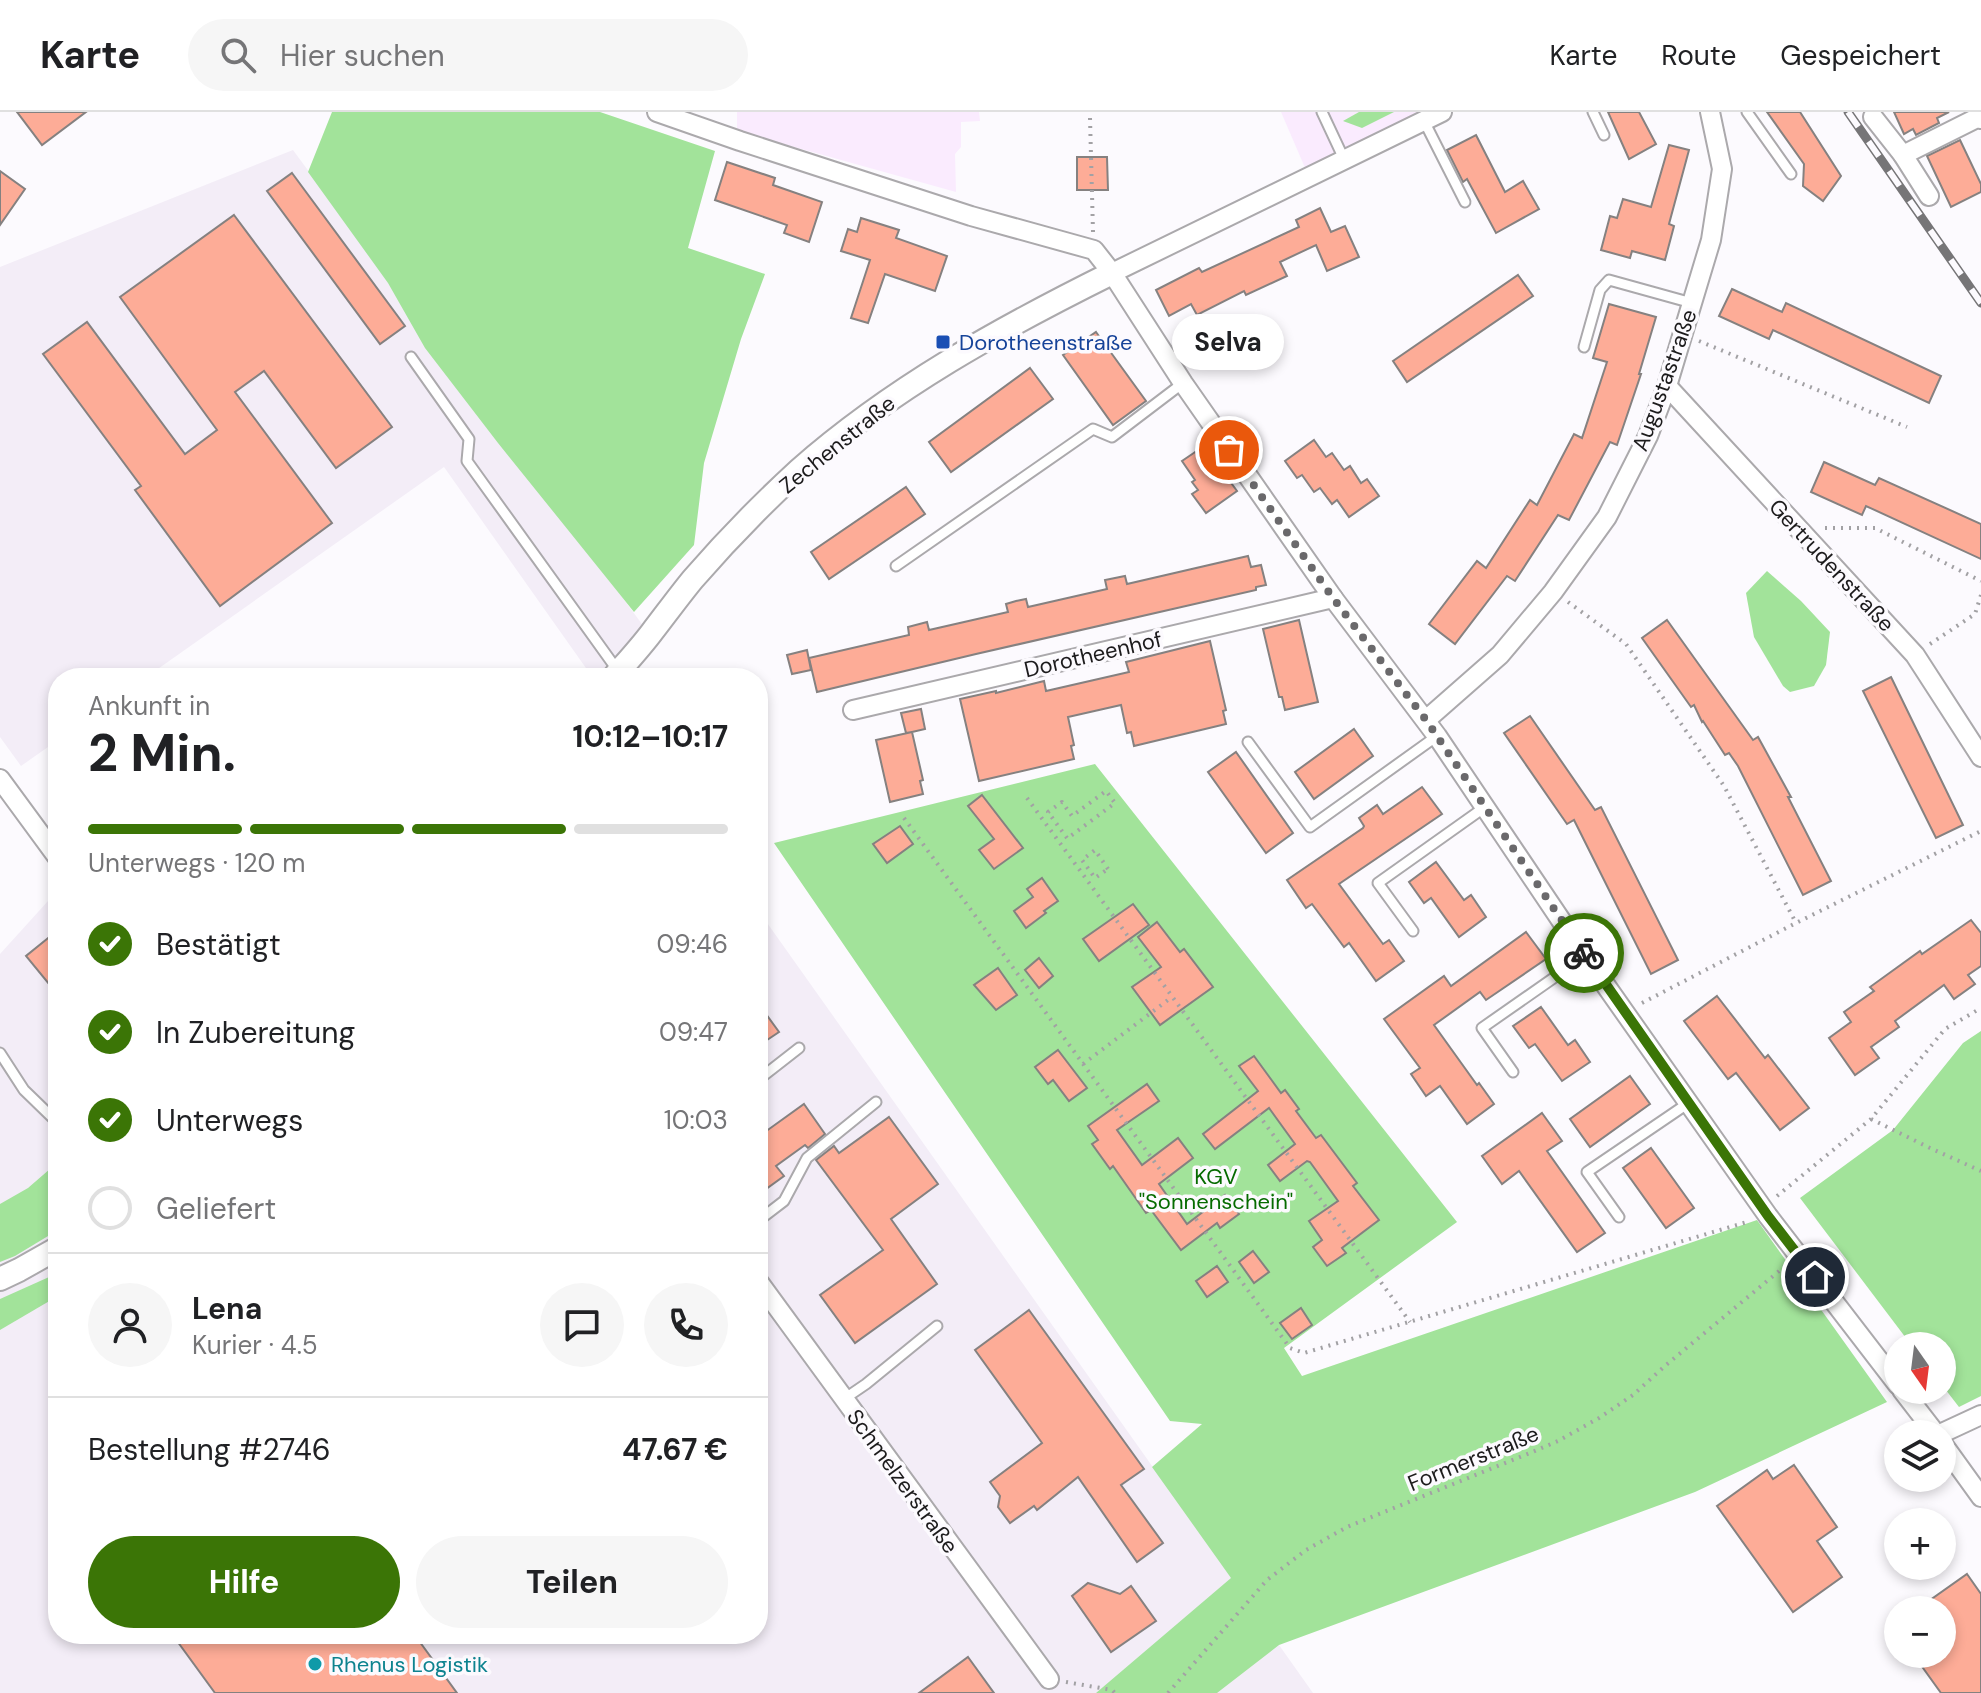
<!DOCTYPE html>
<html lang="de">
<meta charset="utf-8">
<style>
:root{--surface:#fff;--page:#f6f6f6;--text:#202124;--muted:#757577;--line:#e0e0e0;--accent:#3b7506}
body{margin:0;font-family:"DM Sans",sans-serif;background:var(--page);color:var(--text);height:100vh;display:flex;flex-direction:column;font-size:30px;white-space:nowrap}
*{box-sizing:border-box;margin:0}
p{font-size:26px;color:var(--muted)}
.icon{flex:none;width:44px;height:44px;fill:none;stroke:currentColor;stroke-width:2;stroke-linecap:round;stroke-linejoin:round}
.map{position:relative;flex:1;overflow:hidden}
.sheet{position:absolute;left:48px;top:556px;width:720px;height:976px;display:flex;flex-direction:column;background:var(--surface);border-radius:32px;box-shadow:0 4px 12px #0003}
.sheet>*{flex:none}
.needle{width:52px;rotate:166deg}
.buttons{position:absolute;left:1884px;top:1220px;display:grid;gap:16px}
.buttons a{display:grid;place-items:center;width:72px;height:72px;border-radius:50%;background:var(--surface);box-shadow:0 4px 12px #0003;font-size:40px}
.pin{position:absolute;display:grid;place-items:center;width:68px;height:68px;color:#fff;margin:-34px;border:4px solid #fff;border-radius:50%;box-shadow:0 2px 8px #0007}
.courier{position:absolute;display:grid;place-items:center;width:80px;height:80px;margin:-40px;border:6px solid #3b7506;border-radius:50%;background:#fff;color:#222;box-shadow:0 2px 10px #0007}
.bubble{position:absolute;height:56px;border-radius:28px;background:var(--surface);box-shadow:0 4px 12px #0003;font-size:26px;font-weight:700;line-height:56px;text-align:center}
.head em{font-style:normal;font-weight:700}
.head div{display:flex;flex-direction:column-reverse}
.head{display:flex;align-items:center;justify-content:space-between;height:136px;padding:0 40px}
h1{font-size:52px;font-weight:700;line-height:60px}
.bar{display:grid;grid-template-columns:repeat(4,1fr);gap:12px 8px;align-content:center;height:96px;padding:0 40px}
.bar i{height:10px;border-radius:6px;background:var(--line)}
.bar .on{background:var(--accent)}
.bar p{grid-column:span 4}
.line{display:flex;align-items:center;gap:20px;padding:0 40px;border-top:2px solid var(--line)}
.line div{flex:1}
.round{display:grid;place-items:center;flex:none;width:84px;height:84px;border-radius:42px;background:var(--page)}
ol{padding:0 40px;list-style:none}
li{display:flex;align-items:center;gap:24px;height:88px}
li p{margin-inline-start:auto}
li .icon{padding:8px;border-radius:50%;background:var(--accent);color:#fff;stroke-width:4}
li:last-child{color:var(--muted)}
li i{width:44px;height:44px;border:4px solid var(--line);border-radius:50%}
.action{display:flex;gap:16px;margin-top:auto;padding:16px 40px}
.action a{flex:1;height:92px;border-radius:48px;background:var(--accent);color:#fff;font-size:32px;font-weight:700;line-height:92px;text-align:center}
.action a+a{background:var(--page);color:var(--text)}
header{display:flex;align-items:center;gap:48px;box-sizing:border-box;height:112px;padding:0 40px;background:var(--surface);border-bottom:2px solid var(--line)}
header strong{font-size:38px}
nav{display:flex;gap:44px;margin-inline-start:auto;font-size:28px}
.search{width:560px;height:72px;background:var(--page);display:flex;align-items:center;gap:20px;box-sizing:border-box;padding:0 28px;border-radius:44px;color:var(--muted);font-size:30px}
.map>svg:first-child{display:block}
.commercial{fill:#faebfe}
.built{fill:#f3edf7}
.green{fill:#a2e39a}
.building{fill:#fdac97;stroke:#858180;stroke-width:2}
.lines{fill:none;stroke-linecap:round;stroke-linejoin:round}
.service-casing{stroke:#aba9ac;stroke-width:13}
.minor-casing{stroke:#aba9ac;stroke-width:22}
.tertiary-casing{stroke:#aba9ac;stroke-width:26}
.path{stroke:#a2a1a4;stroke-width:4;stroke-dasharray:2 6;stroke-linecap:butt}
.service{stroke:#fff;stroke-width:9}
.minor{stroke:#fff;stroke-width:18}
.tertiary{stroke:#fff;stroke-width:22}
.rail-casing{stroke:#767577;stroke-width:9}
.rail{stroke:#fcfafe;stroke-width:6;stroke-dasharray:18;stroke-linecap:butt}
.done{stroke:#6a696b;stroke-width:8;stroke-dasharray:0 14.4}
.route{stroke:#3b7506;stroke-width:10}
.transit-dot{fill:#1a4fb4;stroke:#fcfafe;stroke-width:3}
.culture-dot{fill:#0f9aa8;stroke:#fcfafe;stroke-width:3}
.labels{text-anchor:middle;stroke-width:7;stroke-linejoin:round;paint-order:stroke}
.transit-label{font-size:22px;fill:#164399;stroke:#fcfafe;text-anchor:start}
.street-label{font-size:22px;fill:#1c1b1c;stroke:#fcfafe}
.park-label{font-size:22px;fill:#066b00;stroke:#fcfafe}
.culture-label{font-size:22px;fill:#0d838f;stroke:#fcfafe;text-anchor:start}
</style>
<header>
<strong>Karte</strong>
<div class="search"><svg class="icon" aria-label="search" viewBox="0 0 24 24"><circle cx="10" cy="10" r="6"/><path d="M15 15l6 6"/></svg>Hier suchen</div>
<nav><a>Karte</a><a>Route</a><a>Gespeichert</a></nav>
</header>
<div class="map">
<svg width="1981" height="1581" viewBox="0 0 1981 1581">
<rect width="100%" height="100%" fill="#fcfafe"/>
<g class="commercial">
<path d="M737,0H979L980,9L961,10V35L955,42L956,80L737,19Z"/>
<path d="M1281,0H1442L1309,65Z"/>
</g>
<g class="built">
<path d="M293,38L650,523L613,566H593L444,355L145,566H58V628L21,654L0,625V155Z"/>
<path d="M58,778V1522H758V798L1313,1581H0V842Z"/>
</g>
<g class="green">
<path d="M332,0H600L715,39L688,136L765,162L741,227L704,351L694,433L634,500L498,331L425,236L388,171L308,60Z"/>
<path d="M1359,0H1394L1362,16L1343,9Z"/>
<path d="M1767,459L1801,489L1830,520L1826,553L1814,574L1790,580L1783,574L1754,525L1746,481Z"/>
<path d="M1095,652L1457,1110L1284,1236L1302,1264L1757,1108L1887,1290L1695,1380L1279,1533L1217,1581H1096L1231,1466L1152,1355L1202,1312L1170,1309L774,731Z"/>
<path d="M1981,919V1284L1959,1295L1942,1273V1234H1912L1800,1086L1893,1018L1963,931Z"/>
<path d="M58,1050V1118L15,1144L0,1150V1092L28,1076Z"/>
<path d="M58,1161V1184L0,1218V1187Z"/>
</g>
<g class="building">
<path d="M17,0H86L42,33Z"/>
<path d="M1608,0H1639L1656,32L1629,47Z"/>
<path d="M1767,0H1800L1841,64L1823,89L1803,74L1804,52Z"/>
<path d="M1894,0H1949L1937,6L1939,11L1916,23L1913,17L1904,22Z"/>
<path d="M1476,23L1505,80L1523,69L1539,97L1496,121L1467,67L1463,70L1447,38Z"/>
<path d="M1960,28L1981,72V80L1951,95L1927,44Z"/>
<path d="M1669,33L1689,38L1669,112L1674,114L1665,148L1632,139L1630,146L1601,138L1610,104L1617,106L1623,87L1651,95Z"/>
<path d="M1077,45H1107L1108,78H1077Z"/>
<path d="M727,50L775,66L773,73L822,90L809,130L784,121L787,113L715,88Z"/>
<path d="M0,59L25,77L0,113Z"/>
<path d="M292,61L405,214L380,232L267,79Z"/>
<path d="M1320,96L1331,120L1345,114L1359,145L1327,159L1316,133L1280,150L1287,164L1246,183L1244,179L1197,203L1191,192L1169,204L1156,178L1199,156L1202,160L1299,115L1296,108Z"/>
<path d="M234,103L392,315L336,356L264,259L235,280L332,411L220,494L135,378L141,374L43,242L87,210L185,342L217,318L120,185Z"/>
<path d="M861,106L899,118L896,126L947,144L935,179L885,162L868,211L851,206L870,148L841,139L848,117L857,120Z"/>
<path d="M1518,163L1533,184L1407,270L1393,249Z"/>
<path d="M1732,177L1782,200L1786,191L1941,264L1929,291L1773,218L1769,227L1719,204Z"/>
<path d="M1609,192L1656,205L1639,262H1641L1617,333L1610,330L1569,408L1558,403L1515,469L1507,464L1455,532L1429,512L1477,449L1486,456L1530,388L1537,393L1574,322L1582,326L1607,250L1593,246Z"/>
<path d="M1096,220L1146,289L1113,313L1063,243Z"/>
<path d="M1030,256L1053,287L951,360L929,330Z"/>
<path d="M1314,328L1326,345L1332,341L1344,358L1350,354L1361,371L1367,367L1379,384L1349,405L1337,388L1332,392L1320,376L1314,380L1302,363L1297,366L1285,349Z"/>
<path d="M1204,334L1237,379L1206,401L1192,382L1198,378L1192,370L1195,368L1182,349Z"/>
<path d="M1824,350L1875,373L1879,366L1981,412V447L1866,394L1862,403L1811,380Z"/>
<path d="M906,375L925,402L829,467L811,440Z"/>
<path d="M1248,444L1251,455L1261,453L1266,473L1256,475V478L976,542L817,580L809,546L909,523L908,515L927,510L929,518L1008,500L1006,492L1016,489L1026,487L1028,495L1107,477L1105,468L1125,464L1127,472Z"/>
<path d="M1299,508L1318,590L1285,598L1282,585H1279L1263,517Z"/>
<path d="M1667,508L1753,628L1758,625L1791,685H1788L1831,769L1803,783L1738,654L1729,641L1725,643L1703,609L1702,610L1694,593L1691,595L1642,526Z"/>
<path d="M1210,529L1226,598L1223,599L1226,612L1134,634L1131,620L1127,621L1121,593L1068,605L1074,633L1071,634L1074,647L979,669L960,587L996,579V581L1044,569L1046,579L1129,560L1126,550Z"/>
<path d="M807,538L811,558L792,562L787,543Z"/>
<path d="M1891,565L1963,713L1936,726L1863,579Z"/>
<path d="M921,597L925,617L912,620L923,668L920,669L923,682L890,690L876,628L912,620L906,621L901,601Z"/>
<path d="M1530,604L1595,698L1601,695L1678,848L1651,862L1574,708L1567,712L1504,621Z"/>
<path d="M1354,617L1373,644L1314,687L1295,660Z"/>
<path d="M1236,640L1293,721L1266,741L1208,660Z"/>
<path d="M1422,675L1442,702L1339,772L1383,832L1389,828L1404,849L1376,869L1349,831L1344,835L1312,792L1306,796L1287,768L1363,716L1364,714L1359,706L1377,693L1383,702Z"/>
<path d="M982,683L1023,736L994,757L979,738L994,727L968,694Z"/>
<path d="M900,714L913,732L887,751L873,732Z"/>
<path d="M1436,750L1464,788L1471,783L1486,805L1459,825L1431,786L1424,791L1409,770Z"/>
<path d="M1042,766L1058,789L1044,799L1046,801L1026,816L1014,799L1033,785L1027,777Z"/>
<path d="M1133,792L1149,813L1099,849L1083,827Z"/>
<path d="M1971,808L1981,821V854L1968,863L1975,872L1954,887L1944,873L1895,909L1899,915L1871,935L1879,946L1855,963L1829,926L1851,910L1844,900L1874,879L1870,875L1920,839L1922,842Z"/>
<path d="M1157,810L1180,840L1184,837L1213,875L1160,913L1132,875L1161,855L1138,825Z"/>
<path d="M58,818V883L26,844Z"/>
<path d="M1526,820L1546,847L1486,888L1480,880L1434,913L1477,973L1479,971L1494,992L1467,1012L1440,974L1426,984L1411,962L1420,956L1384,907L1444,864L1451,874Z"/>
<path d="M1039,846L1053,864L1039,876L1025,858Z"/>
<path d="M998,856L1017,883L996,898L974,873Z"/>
<path d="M1717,884L1765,946L1768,943L1809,996L1780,1018L1736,961L1728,967L1684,909Z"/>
<path d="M758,891L779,920L758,934Z"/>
<path d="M1541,895L1568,933L1575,928L1590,950L1562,969L1535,932L1529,936L1513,914Z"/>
<path d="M1058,938L1087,976L1069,989L1053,968L1048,972L1035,955Z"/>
<path d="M1254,944L1281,981L1285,978L1299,997L1296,999L1316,1026L1321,1023L1357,1071L1353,1074L1379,1108L1342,1136L1346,1141L1327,1154L1313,1135L1322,1128L1309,1109L1338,1089L1310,1050L1307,1049L1280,1069L1268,1053L1295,1032L1269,996L1215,1037L1203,1022L1258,979L1239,954Z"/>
<path d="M1630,964L1650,992L1590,1035L1570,1007Z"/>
<path d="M1147,972L1159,989L1117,1018L1142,1053L1178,1026L1193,1046L1159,1072L1187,1112L1225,1083L1239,1102L1220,1116L1217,1111L1181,1138L1151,1098L1146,1101L1113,1054L1110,1057L1092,1032L1098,1028L1088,1014Z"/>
<path d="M804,992L825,1022L808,1036L805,1033L776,1054L784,1064L758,1083V1025Z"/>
<path d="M1542,1001L1562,1029L1547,1039L1605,1121L1577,1140L1519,1059L1502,1072L1482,1044Z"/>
<path d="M889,1005L938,1072L891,1107L937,1172L855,1231L820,1183L883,1138L816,1048L834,1034L839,1041Z"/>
<path d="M1651,1036L1694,1096L1666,1116L1623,1056Z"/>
<path d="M1253,1139L1269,1160L1254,1171L1239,1150Z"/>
<path d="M1217,1154L1228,1170L1207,1185L1196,1169Z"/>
<path d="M1301,1196L1312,1213L1292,1227L1280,1211Z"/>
<path d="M1029,1198L1144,1357L1121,1373L1163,1431L1137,1450L1078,1365L1037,1398L1034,1394L1010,1411L998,1395L1000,1384L990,1370L1042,1331L975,1238Z"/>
<path d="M1794,1353L1837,1415L1817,1429L1842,1465L1793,1500L1717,1394L1767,1358L1773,1367Z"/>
<path d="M1967,1462L1981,1482V1581H1941L1913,1542H1942V1498H1916Z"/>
<path d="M1088,1471L1120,1482L1131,1474L1156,1509L1111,1540L1072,1484Z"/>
<path d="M172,1522H414L457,1581H215Z"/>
<path d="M968,1545L994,1581H919Z"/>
</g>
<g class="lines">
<g class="service-casing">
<g id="service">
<path d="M1322,0L1344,47"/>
<path d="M1593,0L1604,23"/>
<path d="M1747,0L1791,62"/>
<path d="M1424,9L1465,90"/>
<path d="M1584,235L1600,178L1609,168L1692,191"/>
<path d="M411,245L469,327L467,349L618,559"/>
<path d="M896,454L1093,317L1112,325L1183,271"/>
<path d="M1248,630L1310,715L1437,624"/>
<path d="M1413,819L1378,771L1485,695"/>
<path d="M0,941L24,978L58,1011"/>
<path d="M1513,960L1482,916L1585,844"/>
<path d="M758,968L799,936"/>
<path d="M1619,1105L1587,1060L1690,990"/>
<path d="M758,1109L784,1089L807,1046L876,990"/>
<path d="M844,1287L866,1272L937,1214"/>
</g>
</g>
<g class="minor-casing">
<g id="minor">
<path d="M657,0L740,29L971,104L1094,138L1112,161L1183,271L1333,486L1437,624L1585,844L1768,1104L1898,1273"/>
<path d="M1873,5L1903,43"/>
<path d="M1929,84L1903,43L1977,6L1981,7"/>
<path d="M1112,161L1442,0"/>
<path d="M1667,274L1915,543L1981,645"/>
<path d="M853,598L1333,486"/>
<path d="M1426,608L1500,543L1553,480L1607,405L1648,324L1667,274L1711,128L1722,57L1710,0"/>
<path d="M0,667L58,746"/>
<path d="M758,1169L1049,1567"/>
<path d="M1902,1278L1936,1322"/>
<path d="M1940,1322L1981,1303"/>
<path d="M1942,1331L1981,1385"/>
</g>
</g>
<g class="tertiary-casing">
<g id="tertiary">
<path d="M613,566C626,551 640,536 652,520C666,502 679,484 693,467C726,429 762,392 799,358C892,276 1001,216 1112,161"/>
<path d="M0,1167L19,1158L58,1136"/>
</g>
</g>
<g class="path">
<path d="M1090,6L1093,120"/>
<path d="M1699,229L1907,315"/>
<path d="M1825,416H1875L1981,469"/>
<path d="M1568,490L1626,532L1724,674L1796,811"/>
<path d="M1930,532L1975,502L1981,483"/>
<path d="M1027,686L1410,1210"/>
<path d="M904,706L1290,1236L1304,1241L1747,1110"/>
<path d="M1067,726L1048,700L1062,690L1072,704L1106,679L1115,691L1068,726"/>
<path d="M1108,757L1095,738L1082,748L1095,766L1108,757"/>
<path d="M1642,891L1796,811L1981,719"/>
<path d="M1083,952L1172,885"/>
<path d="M1871,1007L1930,1036L1981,1059"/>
<path d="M1777,1084L1871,1007L1945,917L1981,896"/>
<path d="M1066,1570L1112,1578L1115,1581"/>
<path d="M1168,1581L1267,1468L1306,1438L1347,1415L1530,1341L1558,1329L1599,1306L1633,1283L1666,1253L1784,1155"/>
</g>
<use href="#service" class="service"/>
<use href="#minor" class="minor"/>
<use href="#tertiary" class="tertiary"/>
<g class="rail-casing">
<path id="rail" d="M1848,0L1981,191"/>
</g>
<use href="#rail" class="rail"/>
</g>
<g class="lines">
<path class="done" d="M1229,338L1333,486L1426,608L1584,841"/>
<path class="route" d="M1584,841L1768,1104L1815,1165"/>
</g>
<rect class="transit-dot" x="935" y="222" width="16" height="16" rx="4"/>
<circle class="culture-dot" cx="315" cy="1552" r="8"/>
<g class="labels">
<g class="transit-label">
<text x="959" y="238">Dorotheenstraße</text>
</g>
<g class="street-label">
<text transform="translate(1664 268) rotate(-70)" y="8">Augustastraße</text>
<text transform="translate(837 332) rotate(-39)" y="8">Zechenstraße</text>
<text transform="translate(1832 453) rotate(47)" y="8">Gertrudenstraße</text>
<text transform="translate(1093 542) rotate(-13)" y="8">Dorotheenhof</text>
<text transform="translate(1473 1346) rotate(-22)" y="8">Formerstraße</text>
<text transform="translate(903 1369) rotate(54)" y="8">Schmelzerstraße</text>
</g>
<g class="park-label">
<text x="1216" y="1072">KGV<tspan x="1216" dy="25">"Sonnenschein"</tspan></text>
</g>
<g class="culture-label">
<text x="331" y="1560">Rhenus Logistik</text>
</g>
</g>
</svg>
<div class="buttons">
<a><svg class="needle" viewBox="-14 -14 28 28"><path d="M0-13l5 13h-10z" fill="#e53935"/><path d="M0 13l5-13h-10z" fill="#757577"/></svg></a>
<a><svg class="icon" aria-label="layers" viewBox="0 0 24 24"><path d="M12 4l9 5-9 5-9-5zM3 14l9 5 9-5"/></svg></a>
<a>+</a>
<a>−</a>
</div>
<div class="pin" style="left:1229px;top:338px;background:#ea580c"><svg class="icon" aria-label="bag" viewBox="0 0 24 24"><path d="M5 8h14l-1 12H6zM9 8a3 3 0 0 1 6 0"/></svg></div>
<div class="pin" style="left:1815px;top:1165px;background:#1f2937"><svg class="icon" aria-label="home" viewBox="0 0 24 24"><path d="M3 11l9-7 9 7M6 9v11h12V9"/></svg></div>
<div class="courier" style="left:1584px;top:841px"><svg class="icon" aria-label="bike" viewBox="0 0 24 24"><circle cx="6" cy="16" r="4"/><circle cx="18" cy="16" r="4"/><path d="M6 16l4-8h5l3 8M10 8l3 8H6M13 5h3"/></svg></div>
<div class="bubble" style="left:1172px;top:202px;width:112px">Selva</div>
<section class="sheet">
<div class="head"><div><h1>2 Min.</h1><p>Ankunft in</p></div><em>10:12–10:17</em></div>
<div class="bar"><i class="on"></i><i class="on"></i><i class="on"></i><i></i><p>Unterwegs · 120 m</p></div>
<ol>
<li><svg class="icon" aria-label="check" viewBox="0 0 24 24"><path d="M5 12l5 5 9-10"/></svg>Bestätigt<p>09:46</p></li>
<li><svg class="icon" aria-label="check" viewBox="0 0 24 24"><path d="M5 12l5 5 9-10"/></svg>In Zubereitung<p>09:47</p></li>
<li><svg class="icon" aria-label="check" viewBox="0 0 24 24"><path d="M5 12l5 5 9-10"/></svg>Unterwegs<p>10:03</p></li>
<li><i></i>Geliefert</li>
</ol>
<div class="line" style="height:144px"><a class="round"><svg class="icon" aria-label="person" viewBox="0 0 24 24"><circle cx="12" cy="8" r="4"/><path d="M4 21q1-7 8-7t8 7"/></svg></a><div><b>Lena</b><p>Kurier · 4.5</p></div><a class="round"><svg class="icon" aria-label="chat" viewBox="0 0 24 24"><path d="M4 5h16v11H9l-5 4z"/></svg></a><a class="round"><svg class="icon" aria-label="phone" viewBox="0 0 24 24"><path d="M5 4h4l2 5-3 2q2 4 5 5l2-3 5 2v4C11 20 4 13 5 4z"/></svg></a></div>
<div class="line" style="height:104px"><div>Bestellung #2746</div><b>47.67 €</b></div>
<div class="action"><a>Hilfe</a><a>Teilen</a></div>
</section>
</div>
